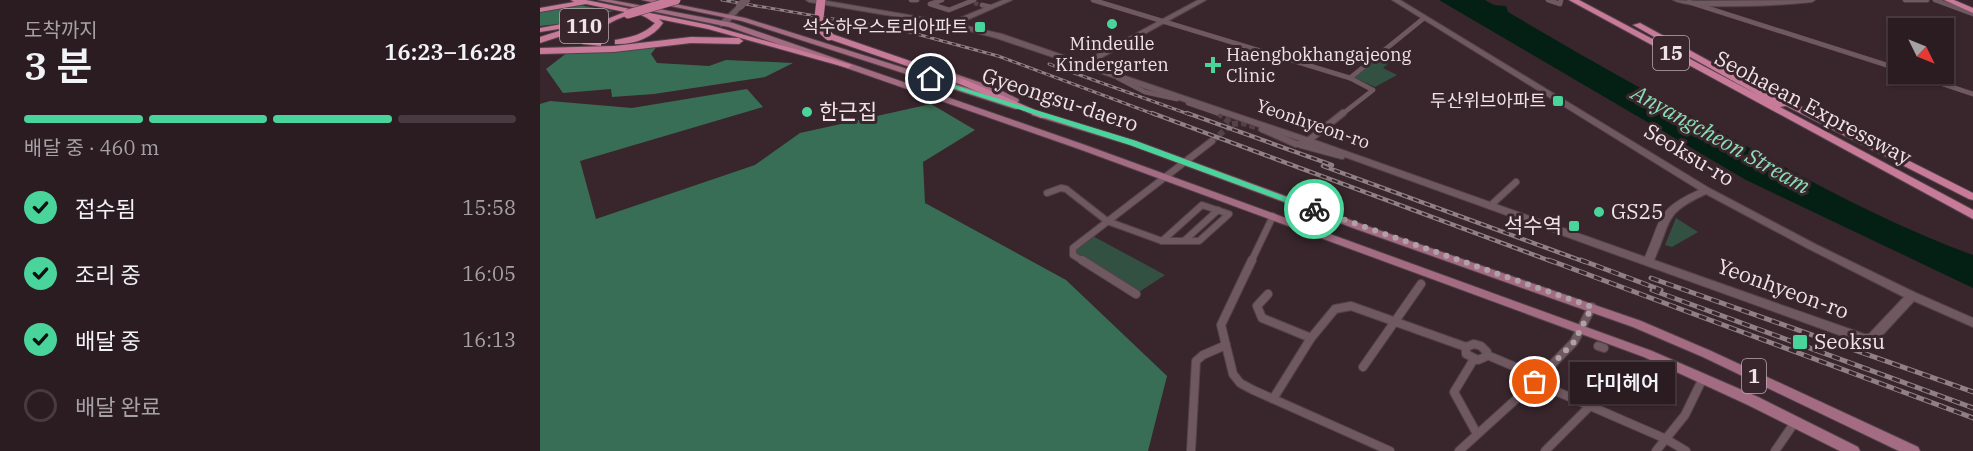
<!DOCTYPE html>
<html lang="ko">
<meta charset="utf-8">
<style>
:root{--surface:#2b1c22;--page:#37292f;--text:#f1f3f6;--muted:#a6a1a5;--line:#473a40;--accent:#49d49c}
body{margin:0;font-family:"IBM Plex Serif","Noto Sans KR",serif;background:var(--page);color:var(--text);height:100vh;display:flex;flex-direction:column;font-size:22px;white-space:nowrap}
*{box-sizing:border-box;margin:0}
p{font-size:20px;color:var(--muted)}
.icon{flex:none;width:33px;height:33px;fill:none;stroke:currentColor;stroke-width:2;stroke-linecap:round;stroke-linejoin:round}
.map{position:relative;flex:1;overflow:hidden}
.panel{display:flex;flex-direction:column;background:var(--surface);width:540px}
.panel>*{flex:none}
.needle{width:39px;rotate:133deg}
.controls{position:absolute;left:1348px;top:18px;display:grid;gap:12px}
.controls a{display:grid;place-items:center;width:66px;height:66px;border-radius:0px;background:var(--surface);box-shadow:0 2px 4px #0004,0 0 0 2px var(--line);font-size:30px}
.pin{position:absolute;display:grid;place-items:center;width:51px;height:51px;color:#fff;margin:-26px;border:3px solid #fff;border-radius:50%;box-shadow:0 2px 6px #0007}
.courier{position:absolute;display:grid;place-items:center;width:60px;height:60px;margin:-30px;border:4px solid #49d49c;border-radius:50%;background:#fff;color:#222;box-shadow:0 2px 8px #0007}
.bubble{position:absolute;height:42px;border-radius:0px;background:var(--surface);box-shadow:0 2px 4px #0004,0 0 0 2px var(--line);font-size:20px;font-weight:600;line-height:42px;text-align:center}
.headline em{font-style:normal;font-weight:600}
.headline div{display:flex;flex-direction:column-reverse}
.headline{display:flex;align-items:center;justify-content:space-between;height:102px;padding:0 24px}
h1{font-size:39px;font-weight:600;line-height:45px}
.bar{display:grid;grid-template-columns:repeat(4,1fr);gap:9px 6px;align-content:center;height:72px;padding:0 24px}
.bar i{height:8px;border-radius:4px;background:var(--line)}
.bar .selected{background:var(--accent)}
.bar p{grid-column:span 4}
ol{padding:0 24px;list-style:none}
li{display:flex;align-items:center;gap:18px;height:66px}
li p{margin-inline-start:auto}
li .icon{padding:6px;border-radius:50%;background:var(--accent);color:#111;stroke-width:4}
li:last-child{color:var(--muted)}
li i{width:33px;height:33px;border:3px solid var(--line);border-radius:50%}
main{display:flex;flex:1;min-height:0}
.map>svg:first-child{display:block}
.green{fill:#325142}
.forest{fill:#396e56}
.water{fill:#042014}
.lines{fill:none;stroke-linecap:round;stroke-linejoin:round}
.street-tunnel-far1{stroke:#544249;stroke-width:4.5;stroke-dasharray:4.5 2;stroke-linecap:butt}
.street-tunnel{stroke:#544249;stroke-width:6;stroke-dasharray:6 3;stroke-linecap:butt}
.street-far2-casing{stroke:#524248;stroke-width:5}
.street-far1-casing{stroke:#524248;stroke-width:8}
.street-casing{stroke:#524248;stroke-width:10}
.secondary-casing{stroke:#524248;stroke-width:2}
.primary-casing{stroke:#524248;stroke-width:2}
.highway-casing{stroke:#524248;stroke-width:2}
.street-far2{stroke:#6f5860;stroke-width:4.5}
.street-far1{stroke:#6f5860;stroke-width:6}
.street{stroke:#6f5860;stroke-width:8}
.secondary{fill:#6f5860;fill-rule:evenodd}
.primary{fill:#a46c82;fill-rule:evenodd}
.highway{fill:#c87a99;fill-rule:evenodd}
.rail-far2-casing{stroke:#908086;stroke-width:3}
.rail-far1-casing{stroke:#908086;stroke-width:4.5}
.rail-casing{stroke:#908086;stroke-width:5}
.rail-far2{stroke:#39262d;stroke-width:1.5;stroke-dasharray:4.5;stroke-linecap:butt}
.rail-far1{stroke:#39262d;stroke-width:2;stroke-dasharray:6;stroke-linecap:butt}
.rail{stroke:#39262d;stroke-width:3;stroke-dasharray:8;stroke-linecap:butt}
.secondary-bridge-casing{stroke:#524248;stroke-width:8;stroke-linecap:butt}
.highway-bridge-casing{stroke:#524248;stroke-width:10;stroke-linecap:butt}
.secondary-bridge{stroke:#6f5860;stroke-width:8}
.highway-bridge{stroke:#c87a99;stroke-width:9}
.route{fill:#49d49c}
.done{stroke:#b0a1a7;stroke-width:6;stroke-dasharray:0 10.8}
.poi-dot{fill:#49d49c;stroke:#39262d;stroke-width:2}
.labels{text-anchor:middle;stroke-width:6;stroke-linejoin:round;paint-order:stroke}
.far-poi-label{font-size:18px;fill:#f0e3e8;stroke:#39262d;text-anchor:end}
.far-street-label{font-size:18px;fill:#f0e3e8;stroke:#39262d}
.shield{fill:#39262d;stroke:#b9aab0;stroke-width:1.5}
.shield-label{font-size:20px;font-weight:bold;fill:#f0e3e8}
.street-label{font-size:21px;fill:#f0e3e8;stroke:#39262d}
.poi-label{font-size:21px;fill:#f0e3e8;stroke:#39262d;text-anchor:start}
.water-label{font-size:22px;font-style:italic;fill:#8addb6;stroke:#39262d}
</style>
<main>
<section class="panel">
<div class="headline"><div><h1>3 분</h1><p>도착까지</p></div><em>16:23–16:28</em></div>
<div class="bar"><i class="selected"></i><i class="selected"></i><i class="selected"></i><i></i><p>배달 중 · 460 m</p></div>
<ol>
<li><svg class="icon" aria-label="check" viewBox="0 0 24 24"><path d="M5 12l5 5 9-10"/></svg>접수됨<p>15:58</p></li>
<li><svg class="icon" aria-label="check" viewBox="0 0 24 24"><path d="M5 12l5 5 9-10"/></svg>조리 중<p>16:05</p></li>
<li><svg class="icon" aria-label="check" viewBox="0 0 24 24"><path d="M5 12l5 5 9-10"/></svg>배달 중<p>16:13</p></li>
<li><i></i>배달 완료</li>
</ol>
</section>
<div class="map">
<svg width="1433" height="451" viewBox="0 0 1433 451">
<rect width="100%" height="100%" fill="#39262d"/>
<g class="green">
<path d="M843,54L852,60L843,68L857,75L835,87L813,77Z"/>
<path d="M1136,218L1158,232L1132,247L1125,245Z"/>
<path d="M549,234L625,275L596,294L533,255L542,240Z"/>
</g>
<g class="forest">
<path d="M38,5L73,11L28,23L0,26V12Z"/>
<path d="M118,45L111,54L117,63L169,66L186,60L253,63L225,77L114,94L72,97L71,89L23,93L6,69L28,52Z"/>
<path d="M207,89L223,107L40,161L56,219L215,165L260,133L391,104L435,130L383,162L385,203L526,280L627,376L608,451H0V104L10,101L92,108Z"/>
</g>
<path class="water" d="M899,0H945L954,5L966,6L968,12C1044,57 1121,100 1199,142C1275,184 1351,225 1433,255V288L1206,180Z"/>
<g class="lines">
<g class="street-tunnel-far1">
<path d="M434,3L442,5"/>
<path d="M677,113L680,115"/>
</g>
<g class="street-tunnel">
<path d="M678,113L692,124"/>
<path d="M692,124L703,123L722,129"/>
<path d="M672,141L692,124"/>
</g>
<g class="street-far2-casing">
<g id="street-far2">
<path d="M371,0H377"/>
<path d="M402,0L390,4L409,10L434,0"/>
<path d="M553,0L810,78L833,90L801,115"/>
<path d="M1008,0L1020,4L1021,0"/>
<path d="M1365,0H1387"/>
<path d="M1395,0L1433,14"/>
<path d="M1149,2L1359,69"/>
<path d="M442,5L451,7"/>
<path d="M1373,74L1433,94"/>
<path d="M578,78L605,92L637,99"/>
<path d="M810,78L884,18"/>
<path d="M648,103L677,113"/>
</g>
</g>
<g class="street-far1-casing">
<g id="street-far1">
<path d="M722,129L756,144H764L803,113"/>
<path d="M761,145L802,156"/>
<path d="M507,193L521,188L526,189L567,221L622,241"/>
<path d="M662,205L689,214L659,241H622Z"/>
<path d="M950,206L976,182"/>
<path d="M644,241L678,210"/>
<path d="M544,262L533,255V248L672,141"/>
<path d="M711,262L733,216"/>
</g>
</g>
<g class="street-casing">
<g id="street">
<path d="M542,260L596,294"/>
<path d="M712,260L681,325L693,374L700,383L713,390L850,451"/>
<path d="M728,294L717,306L722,318L771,338"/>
<path d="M934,344L941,346L947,352L945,357L938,360L926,354V347Z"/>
<path d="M1058,346L1064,348"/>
<path d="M947,355L999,377"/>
<path d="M934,359L914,392L937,434"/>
<path d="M823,367L881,284"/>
<path d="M995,382L1126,439L1146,451"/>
<path d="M733,399L771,338L795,309L811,306L926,347"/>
<path d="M651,451L656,361L663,355L686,345"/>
<path d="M919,451L995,382L1034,342L1052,307"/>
<path d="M1005,451L1050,406"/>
<path d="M1116,451L1145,415L1163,378"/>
<path d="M1235,451L1255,422"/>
</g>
</g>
<g class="secondary-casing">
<g id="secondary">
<path d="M266,0H281L410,22L463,0H472L418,24L462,34L543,62L658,0H666L550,64L772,139L1105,257C1122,219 1116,209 1159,190L852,0H860L1169,188L1277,245L1376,293L1433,318V327L1374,301L1337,341L1324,344L766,143L456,38L411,26L269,2ZM1166,194L1269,249L1364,297L1329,334H1324L1114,260C1132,222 1122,214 1166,194Z"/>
<path d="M1133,0L1153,1L1275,0L1272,2C1246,5 1152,11 1133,0Z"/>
<path d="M198,5L203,6L186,26H180V22Z"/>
</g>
</g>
<g class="primary-casing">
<g id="primary">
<path d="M58,0H71L193,23L545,145L1112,351L1218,397L1318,447L1320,451H1300L1208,405L1104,357L539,149L189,27Z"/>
<path d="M102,0H115L205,18L469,101L450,92L370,63L374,61H377L456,88L478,99L479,101L475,103L482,107L481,109H475L202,21Z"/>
<path d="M495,110L596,141L824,225L1101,321L1171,351L1378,447L1380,451H1359L1163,357L1093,327L816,229L590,145L492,115V111Z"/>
</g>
</g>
<g class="highway-casing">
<g id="highway">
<path d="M31,0H46L169,25L312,65L308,68L168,29L119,19L123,23C113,38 93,45 75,44V40C90,37 104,35 115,23C108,19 102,13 94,14C82,15 58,29 47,37L49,40L61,42V46L43,44L39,36L52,26L0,43V37L50,21L57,23L85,12L46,4L0,12V8L34,2Z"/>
<path d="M1029,0H1039L1218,95L1093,25L1100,23L1233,96H1240L1433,193V200L1429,199L1246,106L1240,107L1433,210V219Z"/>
<path d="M1404,0H1414L1433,8V13Z"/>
<path d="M22,24L26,26L25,28L0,32V28Z"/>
<path d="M286,34H292L428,81L509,116L507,118H501L422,85L286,38Z"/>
<path d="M151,37L199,38L203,41L199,44L151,43L74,52L0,54V48L74,46Z"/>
</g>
</g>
<use href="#street-far2" class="street-far2"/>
<use href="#street-far1" class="street-far1"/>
<use href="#street" class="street"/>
<use href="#secondary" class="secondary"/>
<use href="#primary" class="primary"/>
<use href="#highway" class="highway"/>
<g class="rail-far2-casing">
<g id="rail-far2">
<path d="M182,0L369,32L458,56L616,115"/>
<path d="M509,64L651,115"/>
</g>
</g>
<g class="rail-far1-casing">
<g id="rail-far1">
<path d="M612,113L1013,262"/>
<path d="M647,113L792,165"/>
<path d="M783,166L1045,262"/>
</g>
</g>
<g class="rail-casing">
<g id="rail">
<path d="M1009,260L1433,418"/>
<path d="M1041,260L1121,290"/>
<path d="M1111,278L1433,392"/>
<path d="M1112,290L1433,408"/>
</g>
</g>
<use href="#rail-far2" class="rail-far2"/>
<use href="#rail-far1" class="rail-far1"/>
<use href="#rail" class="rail"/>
<g class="secondary-bridge-casing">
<path id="secondary-bridge" d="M200,6L206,0"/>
</g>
<g class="highway-bridge-casing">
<g id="highway-bridge">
<path d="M281,0L278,26L289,36"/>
<path d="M88,14L136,0"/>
</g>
</g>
<use href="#secondary-bridge" class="secondary-bridge"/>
<use href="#highway-bridge" class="highway-bridge"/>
</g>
<path class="route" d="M388,77L596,141L778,209L770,211L590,145L388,80Z"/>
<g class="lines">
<path class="done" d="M774,209L1052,307L1034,342L995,382"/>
</g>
<g class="poi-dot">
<circle cx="572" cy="24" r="6"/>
<rect x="434" y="21" width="12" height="12" rx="3"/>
<path d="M670 56h6v6h6v6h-6v6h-6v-6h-6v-6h6z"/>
<rect x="1012" y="95" width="12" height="12" rx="3"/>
<circle cx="267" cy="112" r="6"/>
<circle cx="1059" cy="212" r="6"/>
<rect x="1028" y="220" width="12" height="12" rx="3"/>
<rect x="1252" y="334" width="16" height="16" rx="3"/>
</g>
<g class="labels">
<g class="far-poi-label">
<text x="428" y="33">석수하우스토리아파트</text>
<text x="572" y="50" text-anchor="middle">Mindeulle<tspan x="572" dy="21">Kindergarten</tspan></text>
<text x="686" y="61" text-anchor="start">Haengbokhangajeong<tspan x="686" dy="21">Clinic</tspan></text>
<text x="1006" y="107">두산위브아파트</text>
</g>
<g class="far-street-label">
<text transform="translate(773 124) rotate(19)" y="6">Yeonhyeon-ro</text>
</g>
<g class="shield">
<rect x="20" y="9" width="48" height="34" rx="4.5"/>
<rect x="1113" y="36" width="36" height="34" rx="4.5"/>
<rect x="1202" y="359" width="24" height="34" rx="4.5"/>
</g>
<g class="shield-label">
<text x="44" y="33">110</text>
<text x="1131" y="60">15</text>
<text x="1214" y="383">1</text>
</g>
<g class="street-label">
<text transform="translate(520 100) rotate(18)" y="7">Gyeongsu-daero</text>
<text transform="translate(1273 108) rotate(28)" y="7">Seohaean Expressway</text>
<text transform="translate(1149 155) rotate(31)" y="7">Seoksu-ro</text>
<text transform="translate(1243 289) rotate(20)" y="7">Yeonhyeon-ro</text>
</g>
<g class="poi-label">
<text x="279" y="119">한근집</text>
<text x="1071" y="219">GS25</text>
<text x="1022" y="233" text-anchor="end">석수역</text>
<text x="1274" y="349">Seoksu</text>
</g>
<g class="water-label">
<text transform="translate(1181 139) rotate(29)" y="8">Anyangcheon Stream</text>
</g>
</g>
</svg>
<div class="controls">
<a><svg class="needle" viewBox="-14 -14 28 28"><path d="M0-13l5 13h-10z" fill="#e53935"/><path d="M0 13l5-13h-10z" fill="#a6a1a5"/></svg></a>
</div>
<div class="pin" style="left:995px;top:382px;background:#ea580c"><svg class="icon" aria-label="bag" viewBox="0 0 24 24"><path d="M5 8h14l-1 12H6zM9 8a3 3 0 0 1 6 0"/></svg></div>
<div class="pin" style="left:391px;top:79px;background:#1f2937"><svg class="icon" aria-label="home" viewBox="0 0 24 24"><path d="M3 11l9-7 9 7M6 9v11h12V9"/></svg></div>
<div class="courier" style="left:774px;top:209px"><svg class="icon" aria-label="bike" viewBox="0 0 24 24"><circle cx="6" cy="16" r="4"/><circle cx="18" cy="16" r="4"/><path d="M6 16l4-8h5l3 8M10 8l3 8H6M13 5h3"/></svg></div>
<div class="bubble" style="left:1030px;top:362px;width:105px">다미헤어</div>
</div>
</main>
